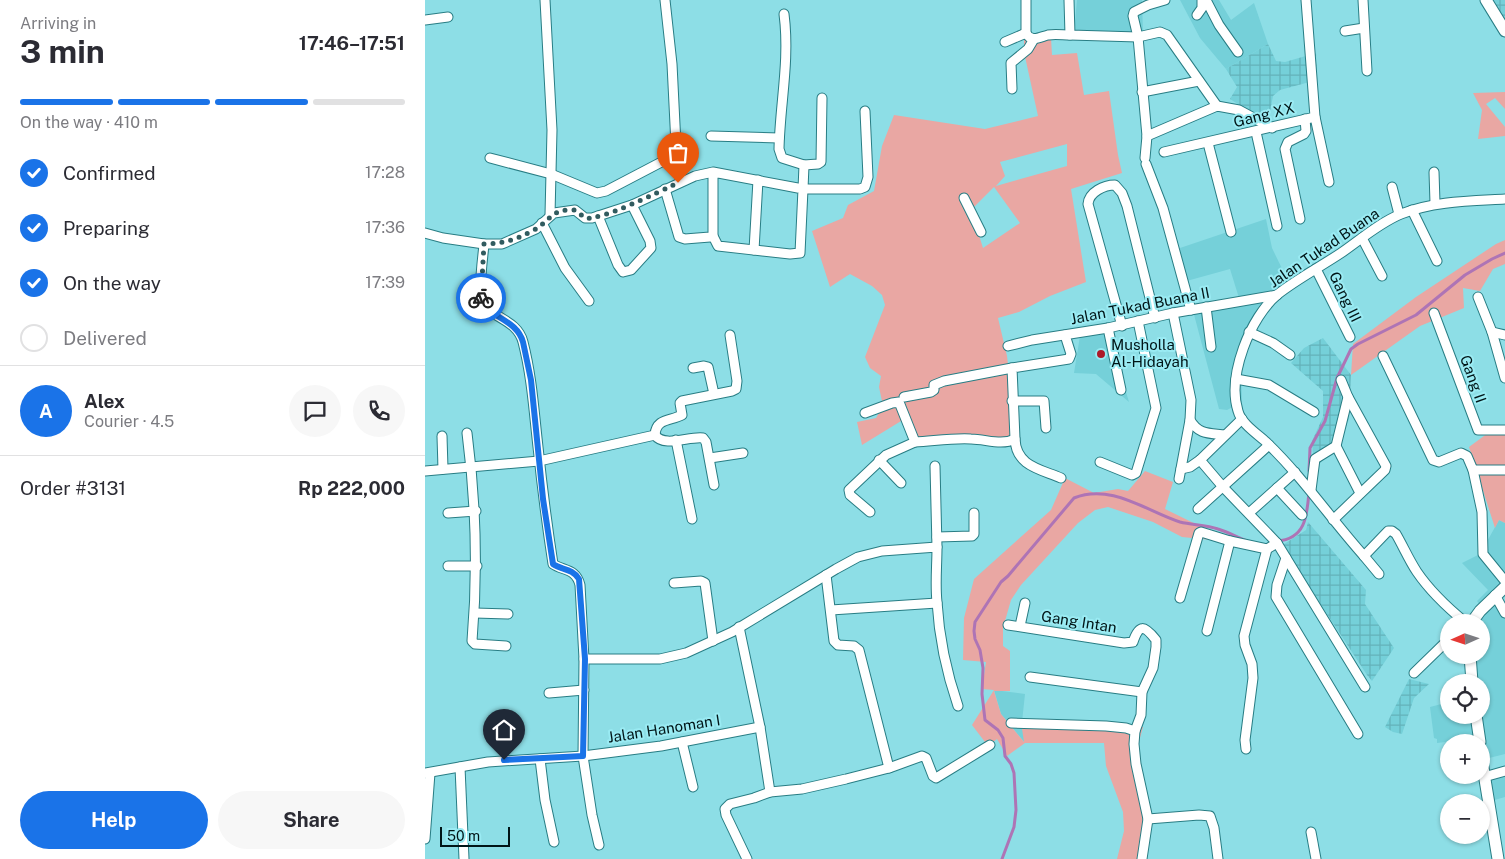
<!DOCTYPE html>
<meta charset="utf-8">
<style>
:root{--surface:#fff;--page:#f7f7f7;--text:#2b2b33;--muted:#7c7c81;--line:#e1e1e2;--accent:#1a73e8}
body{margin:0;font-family:"Public Sans",sans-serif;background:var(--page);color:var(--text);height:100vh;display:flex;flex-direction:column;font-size:19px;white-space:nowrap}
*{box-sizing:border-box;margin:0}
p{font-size:16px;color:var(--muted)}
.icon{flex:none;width:28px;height:28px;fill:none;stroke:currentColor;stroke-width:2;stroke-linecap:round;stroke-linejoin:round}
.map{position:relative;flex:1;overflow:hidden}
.panel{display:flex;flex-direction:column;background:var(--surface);width:425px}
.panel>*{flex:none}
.needle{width:32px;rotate:267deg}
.controls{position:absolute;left:1015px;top:614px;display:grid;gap:10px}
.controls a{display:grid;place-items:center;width:50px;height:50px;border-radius:50%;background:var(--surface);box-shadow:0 1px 4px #0004;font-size:25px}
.scale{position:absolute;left:15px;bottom:12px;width:70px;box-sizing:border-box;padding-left:5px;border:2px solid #001517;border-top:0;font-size:14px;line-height:18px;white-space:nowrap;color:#001517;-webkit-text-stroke:4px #9aebf3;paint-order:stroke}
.pin{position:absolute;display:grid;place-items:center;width:42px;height:42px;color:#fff;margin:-51px -21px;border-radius:50% 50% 50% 0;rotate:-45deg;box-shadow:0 0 5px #0007}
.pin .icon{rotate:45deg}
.courier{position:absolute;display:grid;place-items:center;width:50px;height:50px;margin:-25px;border:4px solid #1a73e8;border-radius:50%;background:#fff;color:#222;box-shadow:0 1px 6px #0007}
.overview em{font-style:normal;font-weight:700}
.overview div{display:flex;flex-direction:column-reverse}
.overview{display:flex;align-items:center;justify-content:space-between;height:85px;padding:0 20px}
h1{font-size:32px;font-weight:700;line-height:38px}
.bar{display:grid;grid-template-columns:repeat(4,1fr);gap:8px 5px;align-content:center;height:60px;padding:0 20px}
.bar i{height:6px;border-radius:4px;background:var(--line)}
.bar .on{background:var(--accent)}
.bar p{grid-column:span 4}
.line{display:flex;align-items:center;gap:12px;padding:0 20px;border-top:1px solid var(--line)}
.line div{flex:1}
.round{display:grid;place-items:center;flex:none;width:52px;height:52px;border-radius:26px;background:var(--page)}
ol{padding:0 20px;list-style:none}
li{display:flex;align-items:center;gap:15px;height:55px}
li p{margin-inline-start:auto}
li .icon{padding:5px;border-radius:50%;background:var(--accent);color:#fff;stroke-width:4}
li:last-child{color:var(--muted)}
li i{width:28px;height:28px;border:2px solid var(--line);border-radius:50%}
.primary-button{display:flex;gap:10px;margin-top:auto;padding:10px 20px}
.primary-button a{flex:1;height:58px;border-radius:30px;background:var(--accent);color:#fff;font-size:20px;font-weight:700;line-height:58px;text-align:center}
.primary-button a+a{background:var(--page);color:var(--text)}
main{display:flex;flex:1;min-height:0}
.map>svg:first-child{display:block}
.built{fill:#75d0d9}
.industrial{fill:url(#industrial-grid)}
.grass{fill:#e9a7a3;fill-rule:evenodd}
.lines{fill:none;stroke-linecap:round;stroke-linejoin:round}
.stream{stroke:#ae74b5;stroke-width:3}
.minor-casing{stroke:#287d84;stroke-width:11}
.tertiary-casing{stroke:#287d84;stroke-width:13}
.minor{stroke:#fff;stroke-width:9}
.tertiary{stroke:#fff;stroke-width:11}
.done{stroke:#315b5f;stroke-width:5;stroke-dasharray:0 9}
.route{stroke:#1a73e8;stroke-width:6}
.poi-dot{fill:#ad1928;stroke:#9aebf3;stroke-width:2}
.labels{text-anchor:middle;stroke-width:4;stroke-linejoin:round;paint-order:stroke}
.street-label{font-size:15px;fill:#001517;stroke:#9aebf3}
.poi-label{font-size:15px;fill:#001517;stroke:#9aebf3;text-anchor:start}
</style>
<main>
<section class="panel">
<div class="overview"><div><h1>3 min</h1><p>Arriving in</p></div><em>17:46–17:51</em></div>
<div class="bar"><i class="on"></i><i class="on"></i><i class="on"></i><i></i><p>On the way · 410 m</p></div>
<ol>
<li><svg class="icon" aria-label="check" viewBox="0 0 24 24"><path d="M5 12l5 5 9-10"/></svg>Confirmed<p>17:28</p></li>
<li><svg class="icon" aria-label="check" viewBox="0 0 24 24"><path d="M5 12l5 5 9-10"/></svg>Preparing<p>17:36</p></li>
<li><svg class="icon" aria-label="check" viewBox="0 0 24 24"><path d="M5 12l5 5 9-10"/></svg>On the way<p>17:39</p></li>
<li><i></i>Delivered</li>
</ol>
<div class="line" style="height:90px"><b class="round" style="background:var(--accent);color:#fff">A</b><div><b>Alex</b><p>Courier · 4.5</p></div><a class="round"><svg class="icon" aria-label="chat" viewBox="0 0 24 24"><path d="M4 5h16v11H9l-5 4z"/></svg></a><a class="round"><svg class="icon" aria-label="phone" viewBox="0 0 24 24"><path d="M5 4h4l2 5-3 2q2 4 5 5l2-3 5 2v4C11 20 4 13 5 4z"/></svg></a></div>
<div class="line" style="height:65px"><div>Order #3131</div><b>Rp 222,000</b></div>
<div class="primary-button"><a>Help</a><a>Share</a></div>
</section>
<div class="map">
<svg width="1080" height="859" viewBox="0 0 1080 859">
<defs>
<pattern id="industrial-grid" width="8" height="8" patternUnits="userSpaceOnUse" patternTransform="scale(1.25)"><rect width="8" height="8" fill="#75d0d9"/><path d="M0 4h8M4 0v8" fill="none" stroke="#63b2ba"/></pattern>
</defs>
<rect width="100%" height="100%" fill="#8ddee6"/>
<g class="built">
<path d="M652,0H717L718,33H649Z"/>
<path d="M755,0H794L806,20L829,3L843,44L801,69L775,38Z"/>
<path d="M841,219L847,248L867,289L850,298L823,333L816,369L817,402L802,410L794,409L767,307L814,298L805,269L758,282L755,248Z"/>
<path d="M654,330L664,336L685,331L689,352L704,402L671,374L649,373L655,336Z"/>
<path d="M1074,520L1080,523V595L1074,603H1071L1080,618V754L1060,759L1059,749H1056V742H1038L1037,740L1012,743V739L1009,738L1005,707L1024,702V715H1056V682H1048V655H1056V622H1052L1061,614L1052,601L1063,590L1037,563L1055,554Z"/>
<path d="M569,690L600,694L597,722L600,743L576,714Z"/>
<path d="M1080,773V797L1066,801L1063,777Z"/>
</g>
<g class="industrial">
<path d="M1063,0H1080V24Z"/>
<path d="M843,44L851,61L860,62L891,53L892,80L855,90L848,96L843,123L805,99L812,87L801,69Z"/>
<path d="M898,338L926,375L924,419L914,444L889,469L887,441L898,417V391L866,363L879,348Z"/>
<path d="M883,522L941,590L940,604L969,648L947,681L942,675L866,559L856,546L881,530Z"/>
<path d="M984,679L1004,684L989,698L977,734L968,732L960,727Z"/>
</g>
<g class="grass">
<path d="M599,35L626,38L627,55L652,53L659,95L684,91L693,155L697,173L646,189L661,282L625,296L594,312L573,318L582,356L592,441L489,443L481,418L437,445L432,422L451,418L458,406L454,387L456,376L445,368L440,357L460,305L457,295L447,286L425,274L405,287L387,231L418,218L423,205L449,191L457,146L469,115L560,129L613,116L599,52ZM642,144V166L571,186L580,176L575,162ZM569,187L595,223L558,248L546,210Z"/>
<path d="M1080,92V109L1070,98L1061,104L1080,127V136L1053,139L1057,110L1048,93Z"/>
<path d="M1080,240V264L1068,269L1055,291L1038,288L1039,308L995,326L926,375L928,344L991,297L1071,244Z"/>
<path d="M1080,432V523L1074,520L1070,528L1044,447L1063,433Z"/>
<path d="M720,471L748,482L740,509L789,533L787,540L757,537L728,522L683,507L670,510L653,523L596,585L586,600L578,628V646L585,651V691H569L576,714L599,742L596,722L609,720L718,727L713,745L723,805L721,859H692L699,831L698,812L681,766L679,743H600L582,756L572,739L563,746L547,725L569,690L557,689L561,662L538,660L539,618L549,579L626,510L640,478L669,493L693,489L703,491Z"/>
</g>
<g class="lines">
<g class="stream">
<path d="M884,471L885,448L900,421L912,378L926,349L933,344L991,315L1040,275L1067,259L1080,253"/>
<path d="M852,541C881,539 882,515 884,492"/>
<path d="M577,859L589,827L591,810L589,773L586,764L580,756L578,738L573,730L560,720L557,694L558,668L555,650L550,639L549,631L550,622L576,582L583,576L649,498C686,483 721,511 755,522C767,525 781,525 793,529C803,532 812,537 822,541"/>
</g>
<g class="minor-casing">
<g id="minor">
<path d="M120,0L127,130L125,215"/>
<path d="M601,0V33C606,43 615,37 623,35C630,34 638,35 645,35"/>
<path d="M644,0L645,35L713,37L735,32L742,35L792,106"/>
<path d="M781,0L794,25L813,52"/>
<path d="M938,0L942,71"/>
<path d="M359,14C365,61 355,103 354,149L357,158L379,165L378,189H435L440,187L443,177L440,111"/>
<path d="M772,15L777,8V0"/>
<path d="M0,20L23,17"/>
<path d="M920,31L939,28"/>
<path d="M580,42L601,33"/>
<path d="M587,89L586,63L603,49L609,39"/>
<path d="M717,92L774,81"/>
<path d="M890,117L904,182"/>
<path d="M831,132L852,226"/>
<path d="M286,136L354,138"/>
<path d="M722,136L713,37L708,16L709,12L723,5L740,0"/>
<path d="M783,143L806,232"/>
<path d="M739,152L890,117L881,0"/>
<path d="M65,158L126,174L167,191L172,193L181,191L246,157L250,150L251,145L247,64L240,0"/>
<path d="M720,158L722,136L792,106L814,110L847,128"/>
<path d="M721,164L738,208L766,310"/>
<path d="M379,165L393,164L396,162L397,98"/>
<path d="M1009,172L1010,203"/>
<path d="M967,187L974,214"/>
<path d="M240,189L254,237L260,239L285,237L288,236"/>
<path d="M539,198L556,232"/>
<path d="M987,210L1012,261"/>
<path d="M173,216L193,265L198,272L206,270L226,248L225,241L207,205"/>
<path d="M875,219L860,149L863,142L879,134L881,131L880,119"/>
<path d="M117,223L140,268L164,301"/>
<path d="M0,233L18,238L59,244H77L111,229L129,213L150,210L160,218H167L207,205L270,176L288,172L378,189L375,253L365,254L293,246L288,236V172"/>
<path d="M937,238L957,276"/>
<path d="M59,244C58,257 53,289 57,300C63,318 92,318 98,342C107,377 109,412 113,447C117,486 122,525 128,564C138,571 151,568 155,585L159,659L158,756L167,815L174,845"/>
<path d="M329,250L333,180"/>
<path d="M891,269L925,337"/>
<path d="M1053,297L1067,332L1080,378"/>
<path d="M781,307L786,347"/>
<path d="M748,313L766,400L765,420L754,479"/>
<path d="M1009,313L1053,430H1080"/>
<path d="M697,326L663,204C664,192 679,185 690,185L697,193L702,206L730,318"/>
<path d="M683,328L696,390"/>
<path d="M824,332L848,343L865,355"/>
<path d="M1067,332L1080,335"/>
<path d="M583,346L607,340L683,328L748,313L852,295"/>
<path d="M958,356L1008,460L1014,462L1036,453L1042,456L1048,470L1057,512L1058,554L1080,581"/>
<path d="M268,368L279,366L283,367L289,394"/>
<path d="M811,379L844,385L889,412"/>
<path d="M479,397L506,392L509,390V385L519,381L587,368"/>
<path d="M587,401H619L621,428"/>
<path d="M440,413L467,403L474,402L490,442L461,455L424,490L425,495L445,512"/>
<path d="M817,419L775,460L798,487L852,543L940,687"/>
<path d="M765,420C774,435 784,433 800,435"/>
<path d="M42,433C51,502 53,571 47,641L50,644L81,646"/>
<path d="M230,435C231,418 246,421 257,415L255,403L257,401L307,391L311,389L312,381L305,335"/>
<path d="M17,436L18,469"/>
<path d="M590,439L587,368L644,359L646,354L640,335"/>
<path d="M251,440L267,519"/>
<path d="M490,442C509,441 527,438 546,439C561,439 576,446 590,439C591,466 615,469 636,478"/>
<path d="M911,446L935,493"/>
<path d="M285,458L318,453"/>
<path d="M454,460L476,483"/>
<path d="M675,462L707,475L711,473L731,408L713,321"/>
<path d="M510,466L512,547"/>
<path d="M756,469L765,467L775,460"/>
<path d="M1048,470H1080"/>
<path d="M0,471L114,461L230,435C239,448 264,436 278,438L281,442L289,485"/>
<path d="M852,488L877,515"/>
<path d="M886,490L890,459L911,446L923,397L916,380"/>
<path d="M773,509L844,445"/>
<path d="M23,513L51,511"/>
<path d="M824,513L870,472"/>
<path d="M908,520L960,470L961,466L923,397"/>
<path d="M512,537L547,536L549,534V513"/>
<path d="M939,556L954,574"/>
<path d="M861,558L852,585L851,597L933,734"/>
<path d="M23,566H52"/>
<path d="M401,575L409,641L413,645L429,646L434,650L464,768L497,756L501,758L508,776L511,778L565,745"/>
<path d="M249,583L276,581L280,583L288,641"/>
<path d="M1070,595L1080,613"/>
<path d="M755,598L774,533L776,532L805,541"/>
<path d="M406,610L512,603"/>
<path d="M50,613L83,614"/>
<path d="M1040,622C1023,608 1005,591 992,572C984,560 978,546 971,534L967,531H963L939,556C905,518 877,476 840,441C831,433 816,423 813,411C802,376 825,317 853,294C872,279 895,267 916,253C935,240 954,223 976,214C1009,201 1045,201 1080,199"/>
<path d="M583,625L699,643L708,642C714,624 719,625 731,640V647L728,668L717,692L716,715L710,731"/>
<path d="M595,626L600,603"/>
<path d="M314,627L335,727L345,792"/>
<path d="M782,631L805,541L842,549"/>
<path d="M159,659H235L261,653L307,632L411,569L433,557L457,551L512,547C512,566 510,584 512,602C514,636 522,674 533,706"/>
<path d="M989,673L1024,639"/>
<path d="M605,677L717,692"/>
<path d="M124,693L159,690"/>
<path d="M586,723L681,726L701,728L710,731L709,744L711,764L723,819L717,859"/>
<path d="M257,742L268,787"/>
<path d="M821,749L820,740L828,678L827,664L820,645L819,636L842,549L852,543"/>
<path d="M115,759L120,800L129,842"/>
<path d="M35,767L39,859"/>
<path d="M0,773L63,762L158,756L236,746L335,727"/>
<path d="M1059,777L1080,771"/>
<path d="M723,819L774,815L785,816L789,828L793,859"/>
<path d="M886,832L891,859"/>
<path d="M0,839L5,773"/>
<path d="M322,859L301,815L300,809L305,804L329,798L345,792L377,789L421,779L464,768"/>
</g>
</g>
<g class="tertiary-casing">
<g id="tertiary">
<path d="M1061,0L1080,31"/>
<path d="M1047,622L1055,611L1080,587"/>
<path d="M1045,655L1047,682"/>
<path d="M1051,715L1055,742"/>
<path d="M1056,755L1073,859"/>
</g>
</g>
<use href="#minor" class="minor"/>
<use href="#tertiary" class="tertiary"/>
</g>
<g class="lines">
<path class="done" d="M56,298L59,244C78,244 93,239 109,230C125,221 127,208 150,210L160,218C176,221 235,191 253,183"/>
<path class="route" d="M56,298C62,318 91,318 98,342L106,380L118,499L128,564C136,570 147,568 154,579L160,659L158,756L79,760"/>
</g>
<circle class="poi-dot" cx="676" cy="354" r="5"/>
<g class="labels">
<g class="street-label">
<text transform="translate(839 115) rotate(-14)" y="5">Gang XX</text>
<text transform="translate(899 248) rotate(-34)" y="5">Jalan Tukad Buana</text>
<text transform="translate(920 297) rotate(64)" y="5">Gang III</text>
<text transform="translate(715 306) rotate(-11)" y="5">Jalan Tukad Buana II</text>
<text transform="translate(1048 379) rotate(70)" y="5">Gang II</text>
<text transform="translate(654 622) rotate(9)" y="5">Gang Intan</text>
<text transform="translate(239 729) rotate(-9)" y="5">Jalan Hanoman I</text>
</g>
<g class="poi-label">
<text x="686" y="350">Musholla<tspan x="686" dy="17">Al-Hidayah</tspan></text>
</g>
</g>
</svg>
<div class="controls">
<a><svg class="needle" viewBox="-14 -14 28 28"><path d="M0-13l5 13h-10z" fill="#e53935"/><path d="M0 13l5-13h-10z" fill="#7c7c81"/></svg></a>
<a><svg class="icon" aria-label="locate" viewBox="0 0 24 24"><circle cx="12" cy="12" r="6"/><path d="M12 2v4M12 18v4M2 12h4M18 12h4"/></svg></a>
<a>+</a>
<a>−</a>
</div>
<div class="scale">50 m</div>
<div class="pin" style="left:253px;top:183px;background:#ea580c"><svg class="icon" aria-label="bag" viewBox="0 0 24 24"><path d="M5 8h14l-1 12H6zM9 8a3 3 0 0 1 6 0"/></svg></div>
<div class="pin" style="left:79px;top:760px;background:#1f2937"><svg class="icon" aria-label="home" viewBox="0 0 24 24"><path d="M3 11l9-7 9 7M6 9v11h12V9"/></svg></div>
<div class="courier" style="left:56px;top:298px"><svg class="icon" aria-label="bike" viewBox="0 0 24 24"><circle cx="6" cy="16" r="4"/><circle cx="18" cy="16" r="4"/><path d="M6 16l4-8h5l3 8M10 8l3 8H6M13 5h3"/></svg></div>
</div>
</main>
